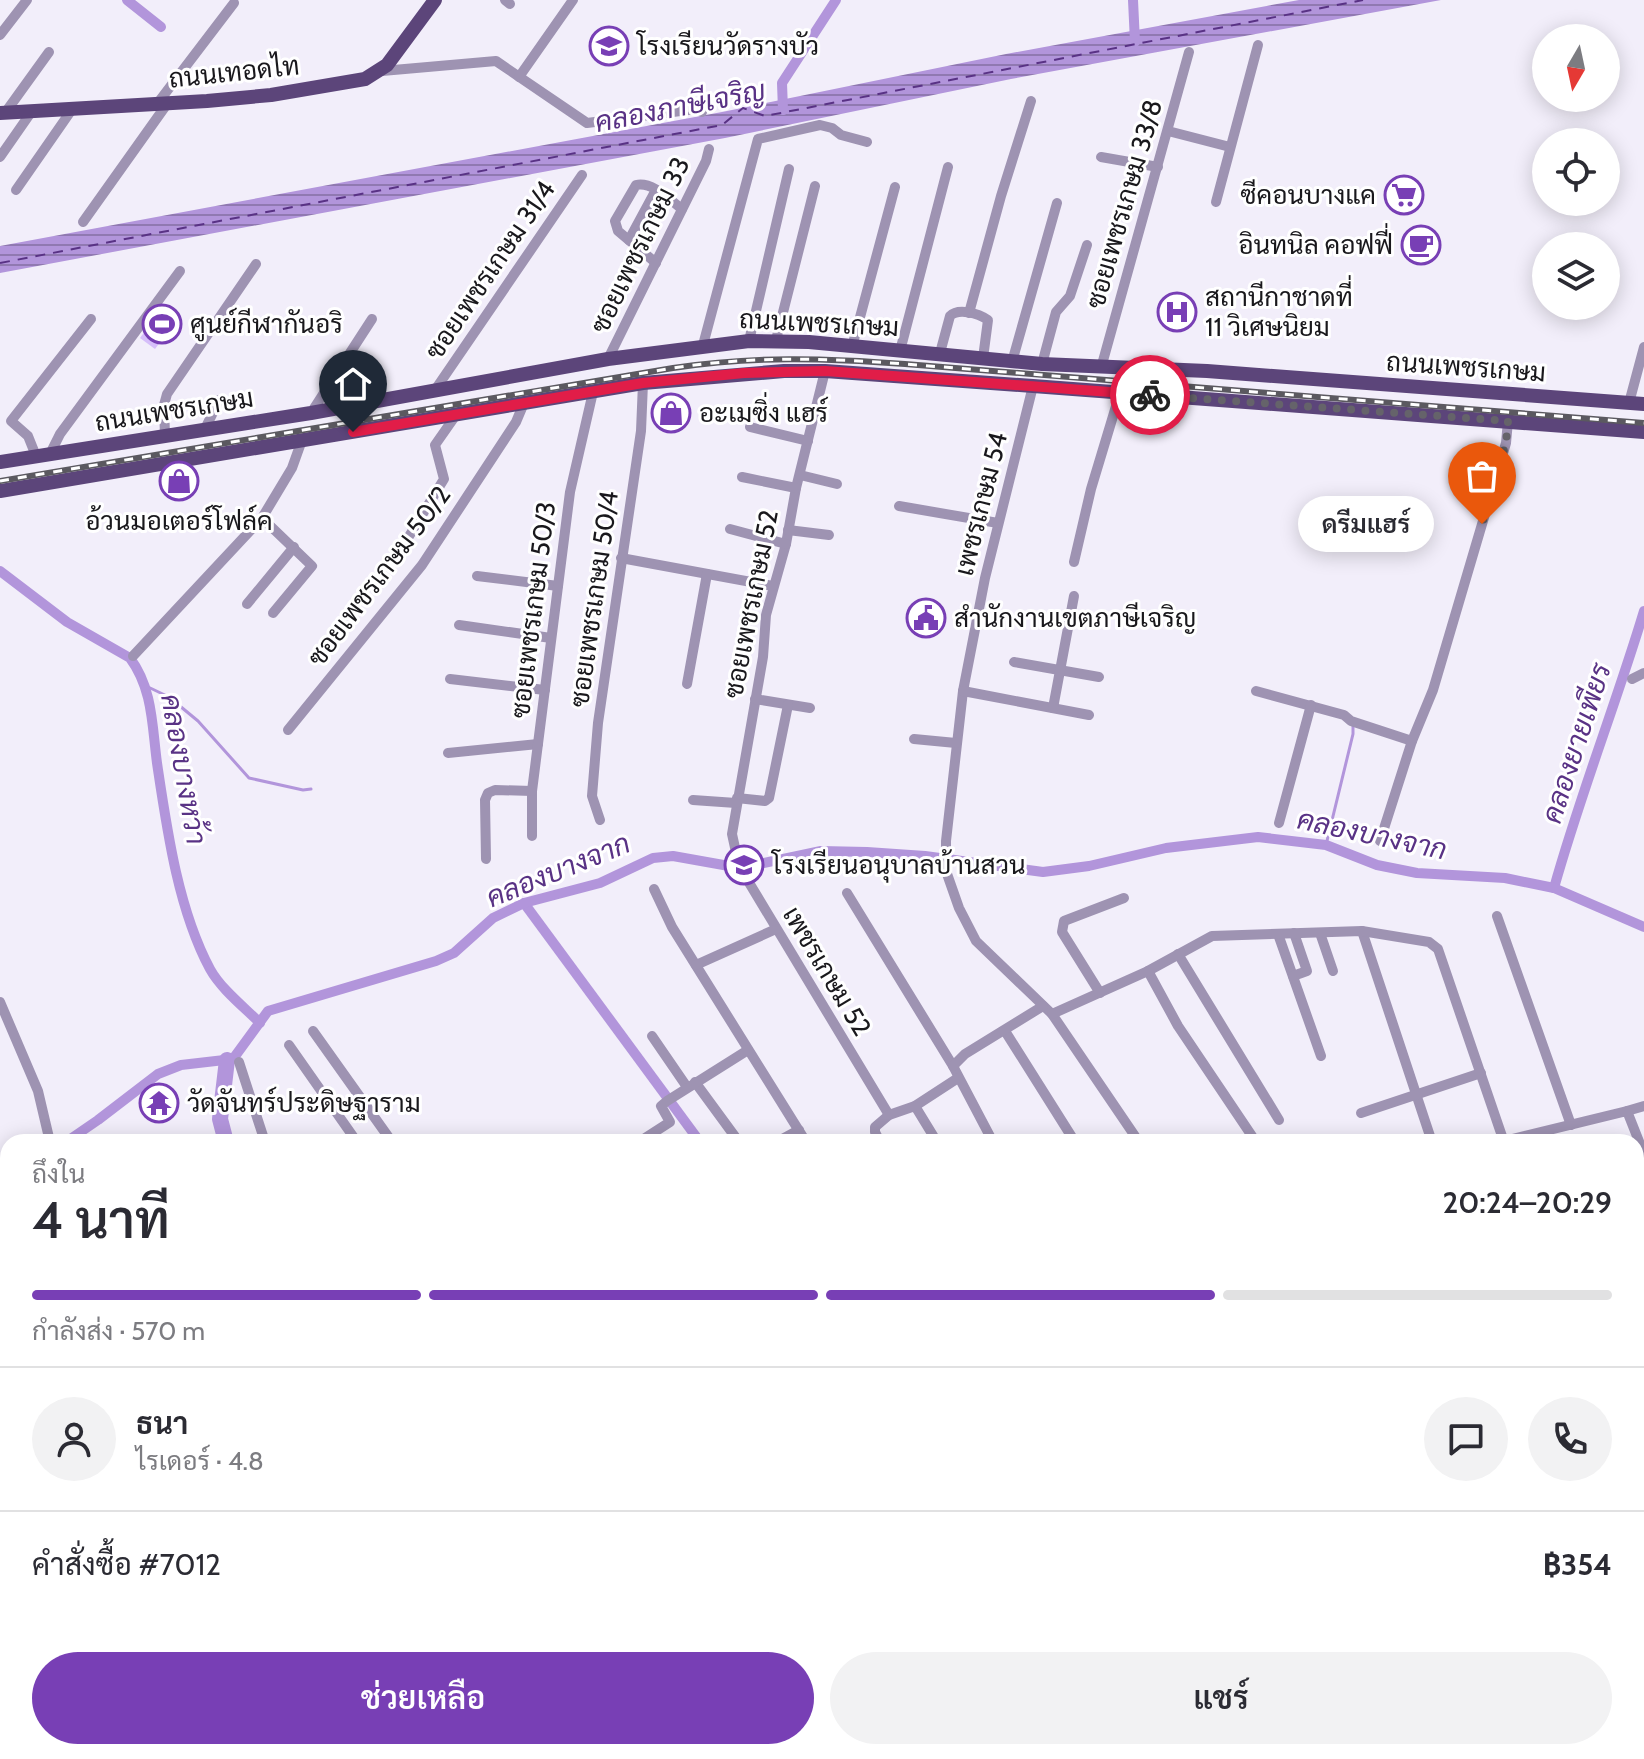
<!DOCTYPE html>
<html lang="th">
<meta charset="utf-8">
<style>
:root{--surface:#fff;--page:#f2f2f3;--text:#2b2b33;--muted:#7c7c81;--line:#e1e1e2;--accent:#783fb5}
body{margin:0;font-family:Cabin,Sarabun,sans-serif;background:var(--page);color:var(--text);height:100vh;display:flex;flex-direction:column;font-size:30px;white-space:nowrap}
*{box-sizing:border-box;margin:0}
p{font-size:26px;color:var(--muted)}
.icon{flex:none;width:44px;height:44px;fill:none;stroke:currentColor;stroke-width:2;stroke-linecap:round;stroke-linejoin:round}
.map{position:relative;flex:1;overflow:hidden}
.sheet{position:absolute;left:0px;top:1134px;width:1644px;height:626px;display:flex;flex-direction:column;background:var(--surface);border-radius:24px 24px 0 0;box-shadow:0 4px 20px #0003}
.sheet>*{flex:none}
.needle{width:52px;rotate:189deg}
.controls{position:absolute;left:1532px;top:24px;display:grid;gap:16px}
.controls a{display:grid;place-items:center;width:88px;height:88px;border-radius:50%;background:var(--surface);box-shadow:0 4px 20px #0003;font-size:40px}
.pin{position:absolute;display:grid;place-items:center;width:68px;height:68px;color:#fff;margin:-82px -34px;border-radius:50% 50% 50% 0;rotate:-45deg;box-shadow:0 0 8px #0007}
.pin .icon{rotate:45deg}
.courier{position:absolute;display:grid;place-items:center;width:80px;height:80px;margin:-40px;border:6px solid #e11d48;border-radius:50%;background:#fff;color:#222;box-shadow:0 2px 10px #0007}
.bubble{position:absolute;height:56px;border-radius:28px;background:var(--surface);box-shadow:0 4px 20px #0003;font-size:26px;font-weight:600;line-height:56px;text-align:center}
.overview em{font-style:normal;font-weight:600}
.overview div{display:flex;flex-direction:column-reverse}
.overview{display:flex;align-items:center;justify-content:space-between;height:136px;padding:0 32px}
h1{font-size:52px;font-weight:600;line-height:60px}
.bar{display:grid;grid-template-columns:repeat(4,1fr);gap:12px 8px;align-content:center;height:96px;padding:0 32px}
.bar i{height:10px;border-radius:6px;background:var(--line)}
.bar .active{background:var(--accent)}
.bar p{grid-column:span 4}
.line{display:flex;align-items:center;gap:20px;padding:0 32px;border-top:2px solid var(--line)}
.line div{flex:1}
.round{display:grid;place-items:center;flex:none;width:84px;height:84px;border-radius:42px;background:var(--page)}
.cta{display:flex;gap:16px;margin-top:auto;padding:16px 32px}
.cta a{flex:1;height:92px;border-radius:48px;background:var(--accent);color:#fff;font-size:32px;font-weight:600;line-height:92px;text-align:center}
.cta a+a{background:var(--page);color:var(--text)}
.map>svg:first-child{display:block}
.grass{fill:#d6befa}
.water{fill:url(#water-rules)}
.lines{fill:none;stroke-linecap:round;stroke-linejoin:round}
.stream{stroke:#b295db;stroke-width:3}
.canal{stroke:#b295db;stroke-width:10}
.river{stroke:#b295db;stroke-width:16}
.ferry{stroke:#593285;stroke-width:2;stroke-dasharray:10 8;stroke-linecap:butt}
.minor{stroke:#9e93b2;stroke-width:10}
.major{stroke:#5c457a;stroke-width:14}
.rail-casing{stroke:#5b5960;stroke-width:6}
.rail{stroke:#fff;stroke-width:3;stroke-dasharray:9;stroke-linecap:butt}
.done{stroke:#65636a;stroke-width:8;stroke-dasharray:0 14.4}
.route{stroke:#e11d48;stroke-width:10}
.labels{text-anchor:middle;stroke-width:6;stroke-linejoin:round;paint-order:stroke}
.poi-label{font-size:26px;fill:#19181c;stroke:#fff;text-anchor:start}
.street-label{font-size:26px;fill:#19181c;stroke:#fff}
.water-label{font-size:28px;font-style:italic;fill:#593285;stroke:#fff}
</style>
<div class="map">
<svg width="1644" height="1759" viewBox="0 0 1644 1759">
<defs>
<pattern id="water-rules" width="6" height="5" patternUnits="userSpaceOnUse" patternTransform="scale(2)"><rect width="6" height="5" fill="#b295db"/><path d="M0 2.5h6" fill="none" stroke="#9079b1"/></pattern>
</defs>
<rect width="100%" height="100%" fill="#f2eefa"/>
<path class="grass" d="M164,305L179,316L155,349L140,338Z"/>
<path class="water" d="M1299,0H1441L1011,79L725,138L0,273V246L722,112L1006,54Z"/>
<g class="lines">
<g class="stream">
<path d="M146,686L169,697L198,721L249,778L303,790L311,789"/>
<path d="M1326,845L1353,734V726"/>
</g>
<g class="canal">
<path d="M127,0L161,27"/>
<path d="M1133,0L1135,42"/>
<path d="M783,110L782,83L836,0"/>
<path d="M0,571L67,622L130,658C153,689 152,726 157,763C167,830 178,909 210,969C221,989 244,1007 260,1023"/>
<path d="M1554,888C1580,795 1616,704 1644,611"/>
<path d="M524,903L700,1142"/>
<path d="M66,1142L98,1120L158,1074L181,1065L233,1059L268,1011L436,961L454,953L493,918L524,903L600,883L653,858L673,856L729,866H750L821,851L867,852L925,856L1043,872L1089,866L1166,848L1258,837L1326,845L1377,865L1417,873L1505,878L1554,888L1644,927"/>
<path d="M0,1209L8,1200"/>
<path d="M1529,1752L1544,1759"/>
<path d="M418,1759L422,1752"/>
</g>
<g class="river">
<path d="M226,1142L220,1119L227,1060"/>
<path d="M691,1752L697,1759"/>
</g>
<path class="ferry" d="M0,263L722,125L743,108L765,116L1363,0"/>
<g class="minor">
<path d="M505,0L510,4"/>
<path d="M0,35L27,0"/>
<path d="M382,71L496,61L587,123L696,109L702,112"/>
<path d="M519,77L573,0"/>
<path d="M157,104L234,3"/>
<path d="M5,113L49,52"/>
<path d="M1168,131L1230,147"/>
<path d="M0,157L32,111"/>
<path d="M1101,157L1158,167"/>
<path d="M16,190L73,108"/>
<path d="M1216,202L1258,45"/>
<path d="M83,222L167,104"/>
<path d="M629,240L656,190"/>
<path d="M656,263L618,231L615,221L636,185C652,181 670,200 682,209"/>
<path d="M969,313L1001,196L1031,101"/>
<path d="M776,340L815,186"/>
<path d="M749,341L789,169"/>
<path d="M703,345L758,139L820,125L832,128L841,135L867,142"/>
<path d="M852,347L895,187"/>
<path d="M900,351L948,167"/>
<path d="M940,353L950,316C958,308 978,313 988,320L983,358"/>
<path d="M608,359L706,161L709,149"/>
<path d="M1012,362L1057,203"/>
<path d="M1042,364L1056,312L1070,296L1087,245"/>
<path d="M1101,368L1189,52"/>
<path d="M825,371L796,488L786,544L766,615L763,657L732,834L739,866L889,1115"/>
<path d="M1033,386L985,578L963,691L946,841V871L959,908L976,941L1052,1014L1139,1142"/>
<path d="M435,390L582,175"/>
<path d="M1629,403L1644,347"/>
<path d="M311,413L372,319"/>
<path d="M750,427L808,441"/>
<path d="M205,429L219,400"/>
<path d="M165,436L164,405L167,394L256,264"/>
<path d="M50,454L60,434L180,271"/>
<path d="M36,456L28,436L11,421L91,319"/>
<path d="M800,475L837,484"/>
<path d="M742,477L796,488"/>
<path d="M899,506L998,523"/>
<path d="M262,518L312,566L273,613"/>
<path d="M730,529L786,544"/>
<path d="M788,530L829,535"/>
<path d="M408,538L444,479L435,445L456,415"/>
<path d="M621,558L773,586"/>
<path d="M1074,562L1091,489L1120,393"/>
<path d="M477,576L558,586"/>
<path d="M247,604L294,547"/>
<path d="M459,625L551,638"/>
<path d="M133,656L262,518L292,468L302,440"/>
<path d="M1014,662L1099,677"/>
<path d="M450,679L545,690"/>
<path d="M1632,679L1644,673"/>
<path d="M687,684L707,574"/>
<path d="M963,691L1089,715"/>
<path d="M1256,691L1344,715L1351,721L1412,741"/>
<path d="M755,699L810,708"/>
<path d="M1053,708L1074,596"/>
<path d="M288,730L422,565L516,422L524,403"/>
<path d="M914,739L956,743"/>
<path d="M448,753L538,744"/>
<path d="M737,798L765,801L769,798L788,705"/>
<path d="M693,800L736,803"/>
<path d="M600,820L592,796L598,723L641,431L643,383"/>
<path d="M1279,823L1311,705"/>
<path d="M532,836V791L570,492L593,392"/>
<path d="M1380,841L1412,741L1433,690L1506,443L1508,421"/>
<path d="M486,859L485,800L488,793L495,790L532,791"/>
<path d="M654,889L672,927L806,1142"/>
<path d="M847,893L953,1066L993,1142"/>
<path d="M1497,916L1571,1125"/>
<path d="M1362,931L1432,1142"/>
<path d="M1320,933L1333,971"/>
<path d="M1278,934L1321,1056"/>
<path d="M1178,954L1279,1120"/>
<path d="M696,965L776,929"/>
<path d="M1148,971L1178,1026L1256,1142"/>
<path d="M1293,976L1307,971L1294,933"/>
<path d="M1100,993L1062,932L1064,921L1124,898"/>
<path d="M0,1002L38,1091L50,1142"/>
<path d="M1052,1014L1148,971L1212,936L1362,931L1429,942L1438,949L1504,1142"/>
<path d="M313,1031L392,1142"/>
<path d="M1005,1031L1075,1142"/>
<path d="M652,1036L687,1087"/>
<path d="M289,1045L357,1142"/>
<path d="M239,1062L265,1142"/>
<path d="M953,1066L965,1054L1043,1006"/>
<path d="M695,1082L739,1142"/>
<path d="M915,1106L937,1142"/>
<path d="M1627,1111L1644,1106"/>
<path d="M1361,1113L1481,1073"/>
<path d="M1504,1141L1627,1111L1644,1154"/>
<path d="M468,1142L477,1139L481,1142"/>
<path d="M639,1142L670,1122L661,1106L667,1101L748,1050"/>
<path d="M777,1142L799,1130"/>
<path d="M880,1142L875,1132V1127L889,1115L915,1106L958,1078"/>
<path d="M0,1243L8,1259"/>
<path d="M0,1309L8,1325"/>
<path d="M1636,1310L1644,1334"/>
<path d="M1636,1377L1644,1374"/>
<path d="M0,1423L8,1436"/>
<path d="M1636,1512H1644"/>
<path d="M1636,1577H1644"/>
<path d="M1636,1641L1644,1642"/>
<path d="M1636,1704L1644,1705"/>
<path d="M342,1752L349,1759"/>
<path d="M519,1752L530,1759"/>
<path d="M1547,1752L1562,1759"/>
<path d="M289,1759L295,1752"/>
<path d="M454,1759L458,1752"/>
<path d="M493,1759L497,1752"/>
<path d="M1245,1759L1257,1752"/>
<path d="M1308,1759V1752"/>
<path d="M1472,1759L1476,1752"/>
</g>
<g class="major">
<path d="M0,113L207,101L271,95L365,79L387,65L435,0"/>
<path d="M0,462L311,413L608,359L749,341L809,342L1042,364L1207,371L1644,404"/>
<path d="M0,491L643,383L784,371H825L1033,386L1644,432"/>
</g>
<g class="rail-casing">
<path id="rail" d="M0,481L673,368C754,356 824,358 905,364L1644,423"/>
</g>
<use href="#rail" class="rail"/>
</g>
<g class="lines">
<path class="done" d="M1150,395L1508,421L1506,443L1482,524"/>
<path class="route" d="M353,432L643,383L744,373L825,371L1150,395"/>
</g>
<defs>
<g id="school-ring" transform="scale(2)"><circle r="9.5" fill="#fff" stroke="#783fb5" stroke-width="1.5"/><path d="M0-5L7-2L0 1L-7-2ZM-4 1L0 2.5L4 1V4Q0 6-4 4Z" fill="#783fb5"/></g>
<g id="supermarket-ring" transform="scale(2)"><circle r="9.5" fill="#fff" stroke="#783fb5" stroke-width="1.5"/><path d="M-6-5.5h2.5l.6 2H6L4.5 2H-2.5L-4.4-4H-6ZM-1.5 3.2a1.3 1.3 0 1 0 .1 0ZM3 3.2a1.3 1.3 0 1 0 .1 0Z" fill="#783fb5"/></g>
<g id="cafe-ring" transform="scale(2)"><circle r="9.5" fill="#fff" stroke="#783fb5" stroke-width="1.5"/><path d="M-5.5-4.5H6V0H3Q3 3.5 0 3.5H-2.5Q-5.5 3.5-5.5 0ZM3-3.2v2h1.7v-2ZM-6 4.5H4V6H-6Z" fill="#783fb5"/></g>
<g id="hospital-ring" transform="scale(2)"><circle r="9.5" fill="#fff" stroke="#783fb5" stroke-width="1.5"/><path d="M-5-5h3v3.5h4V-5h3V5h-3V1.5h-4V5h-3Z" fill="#783fb5"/></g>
<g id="stadium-ring" transform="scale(2)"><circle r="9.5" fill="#fff" stroke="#783fb5" stroke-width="1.5"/><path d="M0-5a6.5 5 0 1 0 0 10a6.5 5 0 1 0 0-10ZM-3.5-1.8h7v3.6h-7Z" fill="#783fb5"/></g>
<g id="shop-ring" transform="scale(2)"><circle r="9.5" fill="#fff" stroke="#783fb5" stroke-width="1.5"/><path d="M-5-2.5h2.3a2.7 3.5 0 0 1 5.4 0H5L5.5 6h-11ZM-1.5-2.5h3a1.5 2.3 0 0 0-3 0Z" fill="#783fb5"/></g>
<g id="civic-ring" transform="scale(2)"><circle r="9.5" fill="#fff" stroke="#783fb5" stroke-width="1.5"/><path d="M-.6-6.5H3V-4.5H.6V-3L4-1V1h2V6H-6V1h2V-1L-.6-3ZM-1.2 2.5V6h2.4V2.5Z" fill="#783fb5"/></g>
<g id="temple-ring" transform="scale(2)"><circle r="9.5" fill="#fff" stroke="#783fb5" stroke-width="1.5"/><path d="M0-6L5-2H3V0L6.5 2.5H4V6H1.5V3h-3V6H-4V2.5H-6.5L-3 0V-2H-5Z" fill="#783fb5"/></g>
</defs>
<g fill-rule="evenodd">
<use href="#school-ring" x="609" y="46"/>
<use href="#supermarket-ring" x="1404" y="195"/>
<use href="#cafe-ring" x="1421" y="245"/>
<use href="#hospital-ring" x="1177" y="312"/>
<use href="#stadium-ring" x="162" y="324"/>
<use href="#shop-ring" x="671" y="413"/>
<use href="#shop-ring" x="179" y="481"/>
<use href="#civic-ring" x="926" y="618"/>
<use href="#school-ring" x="744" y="865"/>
<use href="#temple-ring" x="159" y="1103"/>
</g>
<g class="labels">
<g class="poi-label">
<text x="637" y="55">โรงเรียนวัดรางบัว</text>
<text x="1376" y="204" text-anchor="end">ซีคอนบางแค</text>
<text x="1393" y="254" text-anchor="end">อินทนิล คอฟฟี่</text>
<text x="1205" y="306">สถานีกาชาดที่<tspan x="1205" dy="30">11 วิเศษนิยม</tspan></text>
<text x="190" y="333">ศูนย์กีฬากันอริ</text>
<text x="699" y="422">อะเมซิ่ง แฮร์</text>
<text x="179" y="530" text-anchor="middle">อ้วนมอเตอร์โฟล์ค</text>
<text x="954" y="627">สำนักงานเขตภาษีเจริญ</text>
<text x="772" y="874">โรงเรียนอนุบาลบ้านสวน</text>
<text x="187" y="1112">วัดจันทร์ประดิษฐาราม</text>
</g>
<g class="street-label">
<text transform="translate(234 72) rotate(-6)" y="9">ถนนเทอดไท</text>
<text transform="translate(1124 204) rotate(-74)" y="9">ซอยเพชรเกษม 33/8</text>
<text transform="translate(640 245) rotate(-64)" y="9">ซอยเพชรเกษม 33</text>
<text transform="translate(490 270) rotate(-56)" y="9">ซอยเพชรเกษม 31/4</text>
<text transform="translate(819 323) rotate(3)" y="9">ถนนเพชรเกษม</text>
<text transform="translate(1466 367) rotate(4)" y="9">ถนนเพชรเกษม</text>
<text transform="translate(174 410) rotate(-9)" y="9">ถนนเพชรเกษม</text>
<text transform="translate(981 504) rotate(-76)" y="9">เพชรเกษม 54</text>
<text transform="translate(379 576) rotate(-53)" y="9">ซอยเพชรเกษม 50/2</text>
<text transform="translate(594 599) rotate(-82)" y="9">ซอยเพชรเกษม 50/4</text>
<text transform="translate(751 604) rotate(-79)" y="9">ซอยเพชรเกษม 52</text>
<text transform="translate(533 610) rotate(-83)" y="9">ซอยเพชรเกษม 50/3</text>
<text transform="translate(827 971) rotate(59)" y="9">เพชรเกษม 52</text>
</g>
<g class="water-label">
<text transform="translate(680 106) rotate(-11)" y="10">คลองภาษีเจริญ</text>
<text transform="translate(1576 743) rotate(-72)" y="10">คลองยายเพียร</text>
<text transform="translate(184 769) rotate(80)" y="10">คลองบางหว้า</text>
<text transform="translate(1372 834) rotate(12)" y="10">คลองบางจาก</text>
<text transform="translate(558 870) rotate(-22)" y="10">คลองบางจาก</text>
</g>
</g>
</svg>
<div class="controls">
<a><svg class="needle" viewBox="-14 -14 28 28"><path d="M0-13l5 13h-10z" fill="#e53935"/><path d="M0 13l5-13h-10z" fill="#7c7c81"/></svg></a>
<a><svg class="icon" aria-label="locate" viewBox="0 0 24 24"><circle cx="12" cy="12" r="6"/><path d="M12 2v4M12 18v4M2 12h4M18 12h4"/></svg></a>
<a><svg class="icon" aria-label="layers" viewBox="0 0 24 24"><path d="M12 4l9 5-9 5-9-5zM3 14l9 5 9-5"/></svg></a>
</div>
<div class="pin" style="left:1482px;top:524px;background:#ea580c"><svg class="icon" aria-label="bag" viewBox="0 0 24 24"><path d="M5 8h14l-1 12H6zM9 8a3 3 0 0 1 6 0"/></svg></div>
<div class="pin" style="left:353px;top:432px;background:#1f2937"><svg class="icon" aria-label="home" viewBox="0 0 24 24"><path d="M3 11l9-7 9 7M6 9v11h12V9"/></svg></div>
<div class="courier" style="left:1150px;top:395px"><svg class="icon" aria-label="bike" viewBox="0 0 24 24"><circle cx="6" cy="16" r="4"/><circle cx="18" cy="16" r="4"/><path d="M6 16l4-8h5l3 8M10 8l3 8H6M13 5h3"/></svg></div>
<div class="bubble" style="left:1298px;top:496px;width:136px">ดรีมแฮร์</div>
<section class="sheet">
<div class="overview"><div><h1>4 นาที</h1><p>ถึงใน</p></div><em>20:24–20:29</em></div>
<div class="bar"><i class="active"></i><i class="active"></i><i class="active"></i><i></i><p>กำลังส่ง · 570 m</p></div>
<div class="line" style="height:144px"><a class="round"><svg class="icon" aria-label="person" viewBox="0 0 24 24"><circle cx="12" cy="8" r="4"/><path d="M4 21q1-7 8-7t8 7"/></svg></a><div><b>ธนา</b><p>ไรเดอร์ · 4.8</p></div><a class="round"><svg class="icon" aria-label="chat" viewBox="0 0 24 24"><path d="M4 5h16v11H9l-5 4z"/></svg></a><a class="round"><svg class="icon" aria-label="phone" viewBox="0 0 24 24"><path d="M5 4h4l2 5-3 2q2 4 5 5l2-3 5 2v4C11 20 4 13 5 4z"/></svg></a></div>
<div class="line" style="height:104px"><div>คำสั่งซื้อ #7012</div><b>฿354</b></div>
<div class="cta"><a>ช่วยเหลือ</a><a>แชร์</a></div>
</section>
</div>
